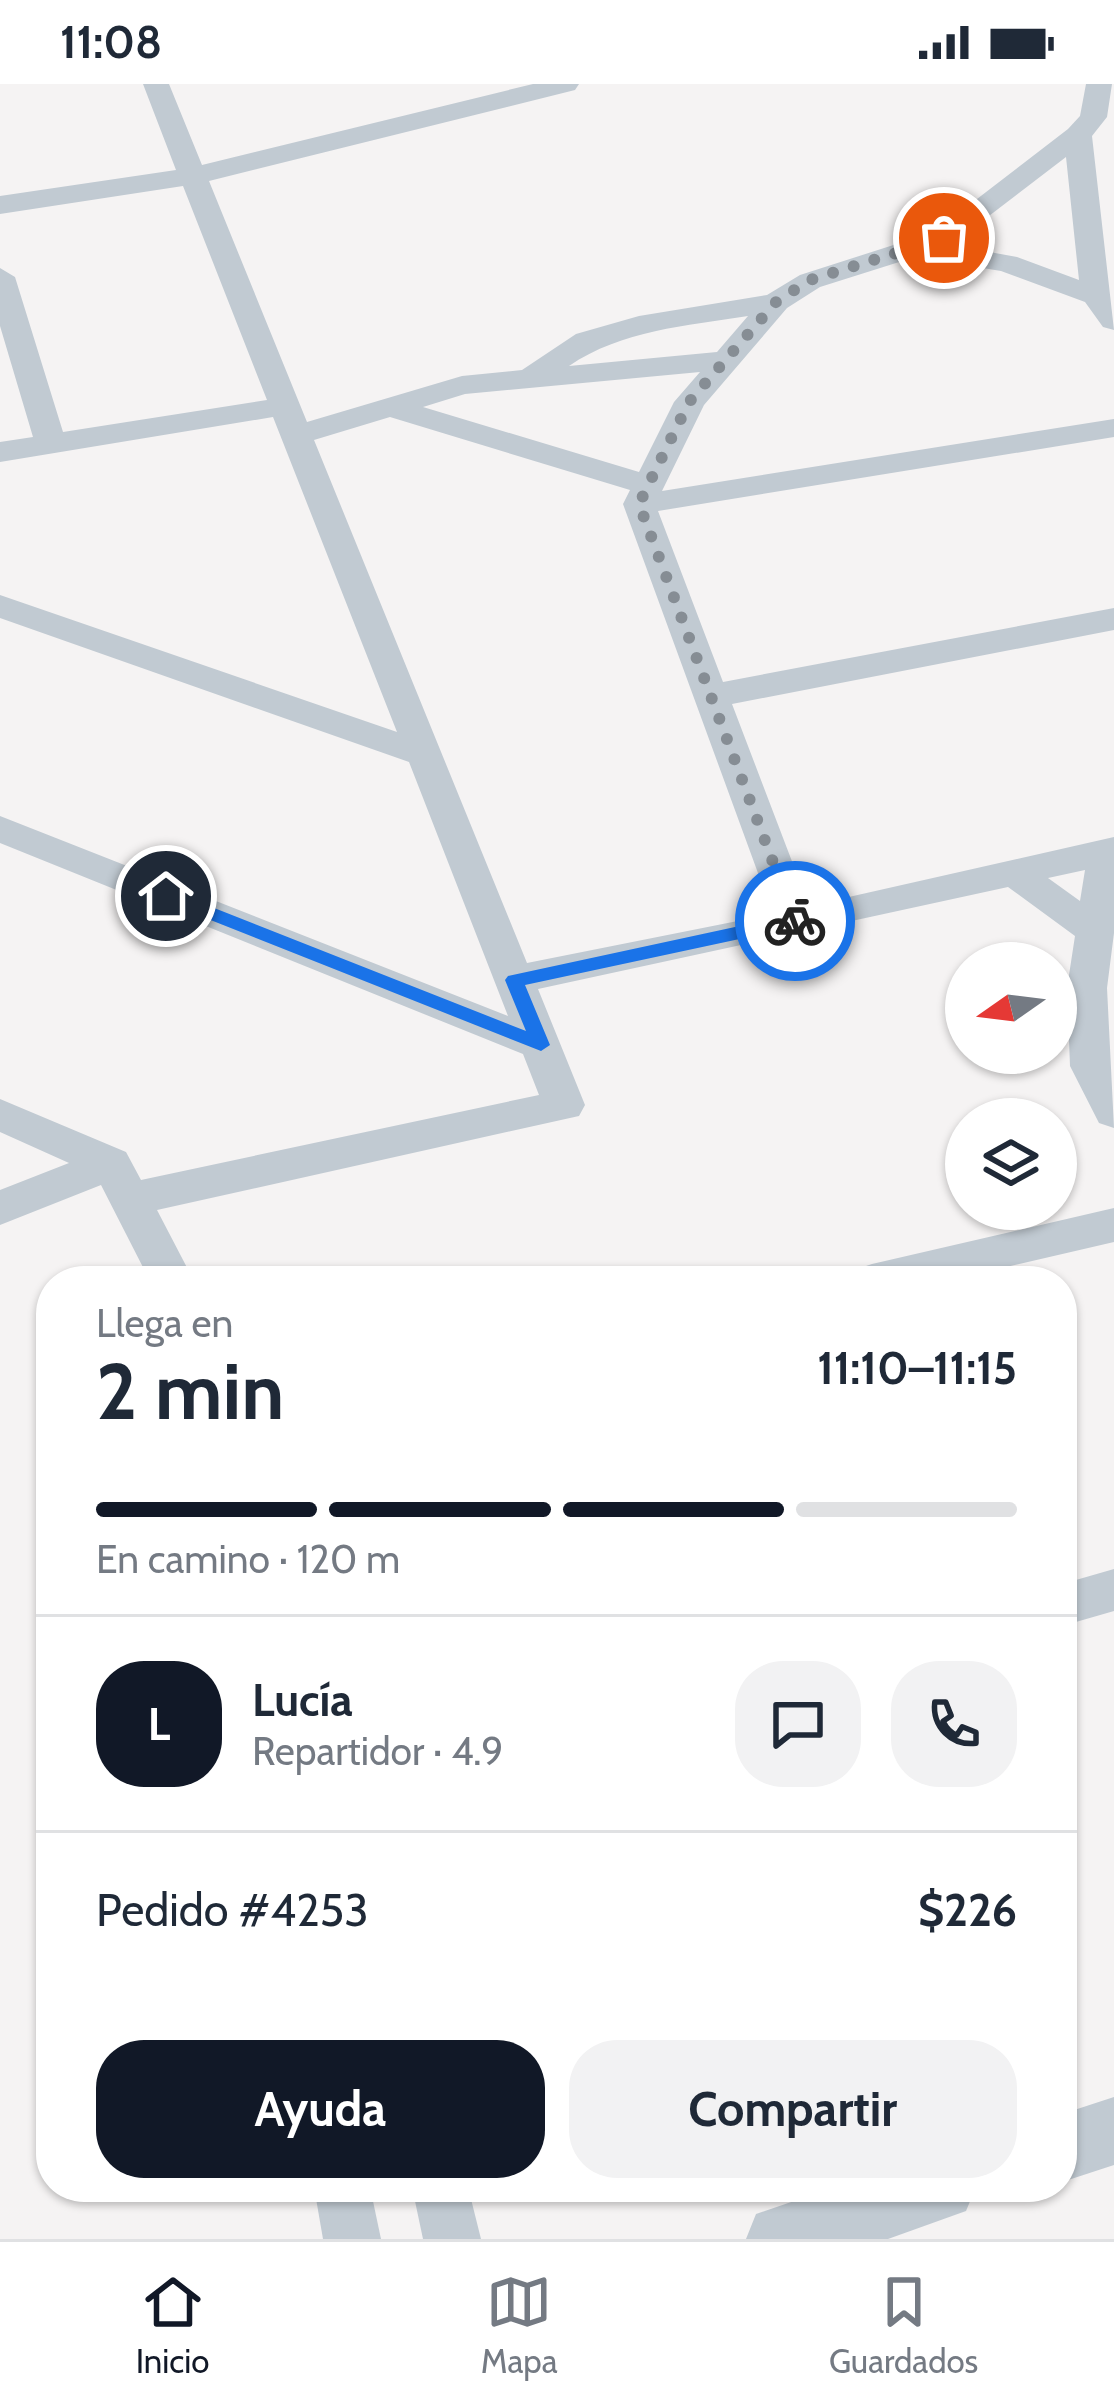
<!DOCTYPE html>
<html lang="es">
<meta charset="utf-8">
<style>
:root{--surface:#fff;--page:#f2f2f3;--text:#1f2937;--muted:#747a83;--line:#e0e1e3;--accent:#111827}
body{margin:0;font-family:Cabin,sans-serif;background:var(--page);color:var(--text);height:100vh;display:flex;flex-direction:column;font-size:45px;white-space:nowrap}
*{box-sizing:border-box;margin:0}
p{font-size:39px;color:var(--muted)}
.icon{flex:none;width:66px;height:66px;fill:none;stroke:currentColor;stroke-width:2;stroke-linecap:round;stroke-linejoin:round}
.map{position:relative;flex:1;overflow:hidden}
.details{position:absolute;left:36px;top:1182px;width:1041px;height:936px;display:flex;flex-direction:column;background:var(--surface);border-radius:48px;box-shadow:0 3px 9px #0004}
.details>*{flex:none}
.needle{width:78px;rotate:256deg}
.fabs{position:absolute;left:945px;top:858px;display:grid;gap:24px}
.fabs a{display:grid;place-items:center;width:132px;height:132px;border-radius:50%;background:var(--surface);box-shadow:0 3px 9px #0004;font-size:60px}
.pin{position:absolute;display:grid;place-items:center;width:102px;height:102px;color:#fff;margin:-51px;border:6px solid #fff;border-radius:50%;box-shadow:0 3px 12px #0007}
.courier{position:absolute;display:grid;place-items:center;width:120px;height:120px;margin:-60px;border:9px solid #1a73e8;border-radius:50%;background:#fff;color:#222;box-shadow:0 3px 15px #0007}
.head em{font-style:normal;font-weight:800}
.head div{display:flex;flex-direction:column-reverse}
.head{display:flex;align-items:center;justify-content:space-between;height:204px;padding:0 60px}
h1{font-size:78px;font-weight:800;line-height:90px}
.bar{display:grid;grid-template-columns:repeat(4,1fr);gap:18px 12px;align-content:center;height:144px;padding:0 60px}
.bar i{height:15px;border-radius:9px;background:var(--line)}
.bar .selected{background:var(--accent)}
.bar p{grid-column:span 4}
.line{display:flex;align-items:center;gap:30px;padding:0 60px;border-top:3px solid var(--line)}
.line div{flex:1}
.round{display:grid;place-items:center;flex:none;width:126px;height:126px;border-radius:48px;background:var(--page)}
.cta{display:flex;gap:24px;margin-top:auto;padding:24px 60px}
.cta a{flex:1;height:138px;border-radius:48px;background:var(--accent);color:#fff;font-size:48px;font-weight:800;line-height:138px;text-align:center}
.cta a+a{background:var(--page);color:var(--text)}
.status{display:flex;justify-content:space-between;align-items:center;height:84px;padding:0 60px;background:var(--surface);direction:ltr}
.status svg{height:33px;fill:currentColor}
.menu{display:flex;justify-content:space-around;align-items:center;height:168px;border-top:3px solid var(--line);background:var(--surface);font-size:33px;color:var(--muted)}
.menu a{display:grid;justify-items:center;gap:6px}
.menu .selected{color:var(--accent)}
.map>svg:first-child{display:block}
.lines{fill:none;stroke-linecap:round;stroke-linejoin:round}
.minor{fill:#c1cad2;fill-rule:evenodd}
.tertiary{fill:#c1cad2;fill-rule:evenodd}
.route{fill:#1a73e8}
.done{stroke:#868d94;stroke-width:12;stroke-dasharray:0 21.6}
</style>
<div class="status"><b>11:08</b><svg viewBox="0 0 49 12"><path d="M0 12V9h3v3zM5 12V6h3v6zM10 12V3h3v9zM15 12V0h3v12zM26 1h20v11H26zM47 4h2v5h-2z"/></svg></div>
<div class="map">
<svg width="1114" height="2155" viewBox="0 0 1114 2155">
<rect width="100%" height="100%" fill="#f5f3f3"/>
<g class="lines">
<g class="minor">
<path d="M143,0H169L202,81L533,0H579L575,6L209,97L307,338L462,292L522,286L576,250L639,232L767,211L800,191L934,148L1068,45L1080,32L1086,0H1112L1107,33L1092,52L1114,246L1103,243L1085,218L1001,187L915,173L820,203L787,224L704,321L662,407L1114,335V353L658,427L723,598L1114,524V546L732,620L809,822L1114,753V849L1107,904L1114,1044L1099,1039L1070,982L1067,904L1075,852L1008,803L538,905L585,1021L579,1032L157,1126L194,1197H150L101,1101L0,1141V1106L69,1079L0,1048V1015L126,1068L141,1096L539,1011L523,970L0,759V732L508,932L409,678L0,534V511L397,648L273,333L0,378V358L33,353L0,242V184L15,193L63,348L267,316L183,102L0,130V112L176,86ZM1066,73L1079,196L1017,173L951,161ZM748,232L717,268L569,282C622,246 686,242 748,232ZM700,288L674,318L639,388L423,323L465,310ZM390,333L630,406L623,420L773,830L527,879L314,356ZM1085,786L1080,817L1048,794Z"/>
<path d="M1114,1124V1158L946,1197H850L857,1185L872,1180Z"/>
<path d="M1114,1485V1527L1062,1542V1500Z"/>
<path d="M314,2103H370L381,2155H323Z"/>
<path d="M412,2103H468L481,2155H423Z"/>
</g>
<g class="tertiary">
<path d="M1114,2013V2081L1062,2098V2030Z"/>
<path d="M835,2103H976L966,2127L888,2155H746L756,2130Z"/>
</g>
</g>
<path class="route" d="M166,805L526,947L505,896L508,892L795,830L804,837L795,843L525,901L550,961L541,967L160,816L157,812Z"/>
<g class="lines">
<path class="done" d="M795,837L639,420L689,318L776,218L810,196L944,154"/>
</g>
</svg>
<div class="fabs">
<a><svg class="needle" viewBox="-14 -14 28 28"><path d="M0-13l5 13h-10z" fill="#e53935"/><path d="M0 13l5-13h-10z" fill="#747a83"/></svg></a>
<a><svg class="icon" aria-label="layers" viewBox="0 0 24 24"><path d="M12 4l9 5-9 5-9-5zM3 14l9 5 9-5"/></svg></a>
</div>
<div class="pin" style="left:944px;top:154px;background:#ea580c"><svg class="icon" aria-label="bag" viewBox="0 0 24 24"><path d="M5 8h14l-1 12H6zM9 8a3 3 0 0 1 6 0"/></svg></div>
<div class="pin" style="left:166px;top:812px;background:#1f2937"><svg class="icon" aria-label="home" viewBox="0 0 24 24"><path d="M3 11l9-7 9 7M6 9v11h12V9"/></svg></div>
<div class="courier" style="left:795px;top:837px"><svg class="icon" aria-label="bike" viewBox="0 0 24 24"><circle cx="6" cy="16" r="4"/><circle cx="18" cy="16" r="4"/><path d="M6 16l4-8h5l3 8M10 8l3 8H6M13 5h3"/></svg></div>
<section class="details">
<div class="head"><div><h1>2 min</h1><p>Llega en</p></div><em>11:10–11:15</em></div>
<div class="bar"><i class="selected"></i><i class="selected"></i><i class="selected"></i><i></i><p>En camino · 120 m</p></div>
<div class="line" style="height:216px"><b class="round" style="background:var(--accent);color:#fff">L</b><div><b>Lucía</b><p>Repartidor · 4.9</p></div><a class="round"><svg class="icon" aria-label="chat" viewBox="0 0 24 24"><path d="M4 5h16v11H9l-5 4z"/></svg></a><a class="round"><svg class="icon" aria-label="phone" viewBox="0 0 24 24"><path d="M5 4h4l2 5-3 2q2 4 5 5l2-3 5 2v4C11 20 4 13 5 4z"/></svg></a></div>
<div class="line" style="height:156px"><div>Pedido #4253</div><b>$226</b></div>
<div class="cta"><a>Ayuda</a><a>Compartir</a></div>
</section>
</div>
<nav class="menu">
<a class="selected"><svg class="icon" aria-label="home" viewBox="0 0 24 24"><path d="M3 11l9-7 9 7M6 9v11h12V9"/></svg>Inicio</a>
<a><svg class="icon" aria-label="map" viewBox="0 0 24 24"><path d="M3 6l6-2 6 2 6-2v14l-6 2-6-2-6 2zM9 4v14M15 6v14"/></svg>Mapa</a>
<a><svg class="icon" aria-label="saved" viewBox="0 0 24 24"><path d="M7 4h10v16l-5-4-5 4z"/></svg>Guardados</a>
</nav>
